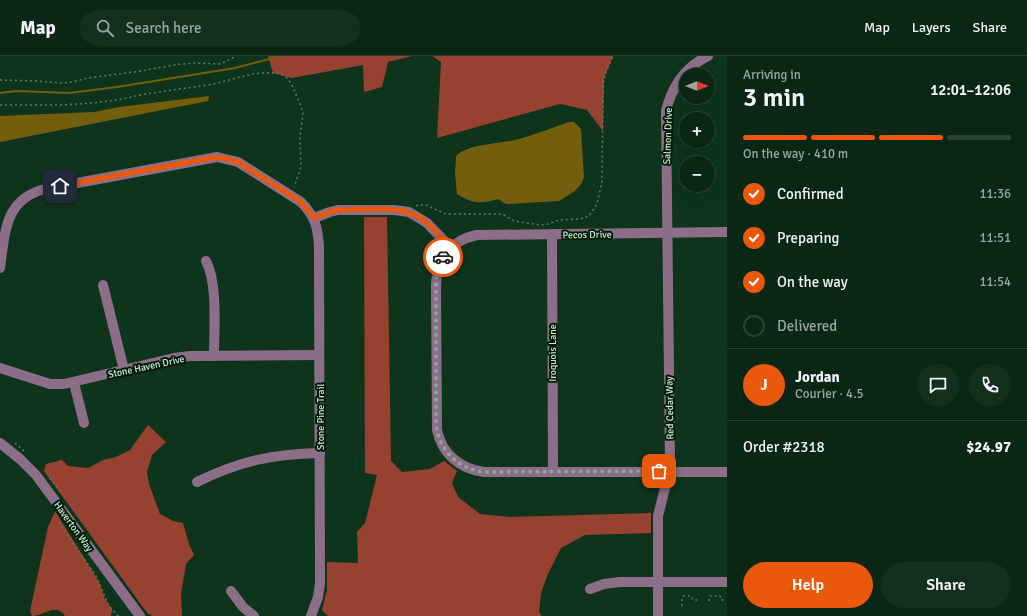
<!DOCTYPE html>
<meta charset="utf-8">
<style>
:root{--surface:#0a2715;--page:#132f1e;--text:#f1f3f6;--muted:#99a5a0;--line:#2a4434;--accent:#ea580c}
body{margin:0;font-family:Signika,sans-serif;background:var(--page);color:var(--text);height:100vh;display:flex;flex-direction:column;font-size:15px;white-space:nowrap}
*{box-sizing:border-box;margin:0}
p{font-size:13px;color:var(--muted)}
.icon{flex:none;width:22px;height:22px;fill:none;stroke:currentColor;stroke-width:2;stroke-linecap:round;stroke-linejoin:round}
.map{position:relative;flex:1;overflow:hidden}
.details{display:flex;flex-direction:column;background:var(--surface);width:300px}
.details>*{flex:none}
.needle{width:26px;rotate:90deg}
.buttons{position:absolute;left:679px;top:12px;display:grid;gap:8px}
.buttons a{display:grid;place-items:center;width:36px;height:36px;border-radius:50%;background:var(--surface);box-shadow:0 4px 16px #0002,0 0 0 1px var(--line);font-size:20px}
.pin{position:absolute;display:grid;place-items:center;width:34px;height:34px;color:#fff;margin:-17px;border-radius:8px;box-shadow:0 2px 6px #0006}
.courier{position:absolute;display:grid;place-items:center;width:40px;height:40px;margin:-20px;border:3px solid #ea580c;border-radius:50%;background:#fff;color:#222;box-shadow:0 1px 5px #0007}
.head em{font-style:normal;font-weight:600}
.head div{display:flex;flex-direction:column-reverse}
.head{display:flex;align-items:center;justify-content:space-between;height:68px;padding:0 16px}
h1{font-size:26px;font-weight:600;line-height:30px}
.bar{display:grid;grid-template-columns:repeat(4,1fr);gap:6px 4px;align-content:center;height:48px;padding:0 16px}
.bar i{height:5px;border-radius:3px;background:var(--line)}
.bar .active{background:var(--accent)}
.bar p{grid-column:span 4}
.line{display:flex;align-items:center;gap:10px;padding:0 16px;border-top:1px solid var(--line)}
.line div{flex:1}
.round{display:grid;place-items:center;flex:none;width:42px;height:42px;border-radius:21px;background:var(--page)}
ol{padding:0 16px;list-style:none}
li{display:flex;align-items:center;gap:12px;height:44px}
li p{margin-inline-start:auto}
li .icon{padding:4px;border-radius:50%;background:var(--accent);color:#fff;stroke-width:4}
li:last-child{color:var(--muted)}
li i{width:22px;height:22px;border:2px solid var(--line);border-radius:50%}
.primary-button{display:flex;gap:8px;margin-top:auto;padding:8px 16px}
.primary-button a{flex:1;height:46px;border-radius:24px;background:var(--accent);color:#fff;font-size:16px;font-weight:600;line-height:46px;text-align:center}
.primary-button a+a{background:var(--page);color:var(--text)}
header{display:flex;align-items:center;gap:24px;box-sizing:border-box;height:56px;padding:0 20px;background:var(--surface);border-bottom:1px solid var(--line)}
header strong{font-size:19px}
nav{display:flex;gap:22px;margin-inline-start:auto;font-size:14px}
.search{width:280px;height:36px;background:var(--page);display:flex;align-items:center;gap:10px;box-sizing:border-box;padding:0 14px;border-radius:22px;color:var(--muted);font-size:15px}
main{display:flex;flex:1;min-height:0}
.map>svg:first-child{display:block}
.forest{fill:#974231}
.water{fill:#735e0e}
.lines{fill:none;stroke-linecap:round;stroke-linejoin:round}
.stream{stroke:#735e0e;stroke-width:2}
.path{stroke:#5a7f66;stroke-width:1.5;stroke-dasharray:2 3;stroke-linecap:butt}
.minor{stroke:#8d6e88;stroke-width:10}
.done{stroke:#88ac92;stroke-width:4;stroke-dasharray:0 7.2}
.route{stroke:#ea580c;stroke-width:5}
.labels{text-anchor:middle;stroke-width:4;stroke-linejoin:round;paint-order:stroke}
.street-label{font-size:10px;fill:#c9ecd2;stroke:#001a08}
</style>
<header>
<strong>Map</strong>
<div class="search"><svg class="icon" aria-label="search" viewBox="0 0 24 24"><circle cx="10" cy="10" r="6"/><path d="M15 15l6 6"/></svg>Search here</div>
<nav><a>Map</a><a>Layers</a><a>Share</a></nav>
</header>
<main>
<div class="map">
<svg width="727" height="560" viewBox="0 0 727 560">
<rect width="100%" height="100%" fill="#0e341c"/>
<g class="forest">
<path d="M268,0H412L388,6L382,31L364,36L363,9L292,22L273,17Z"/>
<path d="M432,0H613L604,22L603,75L587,54L560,48L437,82L441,6Z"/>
<path d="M364,161H387L391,405L402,416L430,413L444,405L457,415L452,427L458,441L480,458L509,461L651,457V477L585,479L561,492L547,520L541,537L539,556L542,560H328L322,554L327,534V506L358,507L357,476L365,467L377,419L365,417Z"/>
<path d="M148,369L166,386L152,399L147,416L149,428L160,458L173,465L183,467L189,488L194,499L186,508L181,538L182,560H152L145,554L44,415L46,408L62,404L68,410L88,412L103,404L116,401L130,394Z"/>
<path d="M55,455L99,526L105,543L112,553L111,560H65C55,546 45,560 32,560L30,555L48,471Z"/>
</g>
<g class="water">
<path d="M209,40L208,45L0,86V60L94,56L119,51Z"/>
<path d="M569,66H574L581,73L584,121L582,127L575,135L559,145L506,148L498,143C480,148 473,148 457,138L455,118L456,100C468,88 498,88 515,84C534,79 551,72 569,66Z"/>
</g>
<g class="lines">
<path class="stream" d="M0,37L16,35L69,37L117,31L235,12L281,0"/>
<g class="path">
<path d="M0,24L36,25L61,27L72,26L88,22L141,15L174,9L194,7L221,8L236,0"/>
<path d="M0,49H62L92,47L117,44L145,38L214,28L252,18L263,17H280L286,21L291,27L300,48L303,57L300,81L301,111L294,131"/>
<path d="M416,150L418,149H426L446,158H502L514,165L541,169L548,168L559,164L580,163L589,160L597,148L602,126L603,28L606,16L613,0"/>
<path d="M15,387L24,395"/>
<path d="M50,422L60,435"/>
<path d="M59,466L63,473L96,520L109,550L118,560"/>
<path d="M709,545V541L710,540H720L721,544H726"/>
<path d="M682,550V542L683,540H691L693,544H697"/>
<path d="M148,556L151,560"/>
</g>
<g class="minor">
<path d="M314,162L330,156L338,154H394L409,156L427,167L451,192"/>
<path d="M727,176L477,179C449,185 436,204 436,231L437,374C442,398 460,413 484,416H727"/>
<path d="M552,178L553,416"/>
<path d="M206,205C218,228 214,273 214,300"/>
<path d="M0,212C5,178 4,143 45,133L217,101L238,106L301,146C315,160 318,172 319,191L320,527L318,541L311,560"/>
<path d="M103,229L124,314"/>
<path d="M0,312L50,328H64L174,302L190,300L319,299"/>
<path d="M74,327L84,367"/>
<path d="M0,387L20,403L36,419L140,560"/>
<path d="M197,426C239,405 273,398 320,397"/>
<path d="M590,533L604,528L620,526H727"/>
<path d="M231,535L243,551L254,560"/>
<path d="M658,560V460L667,424L670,406L666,55C672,30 685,11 708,0"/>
</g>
</g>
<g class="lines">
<path class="done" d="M443,201L438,212L436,224V369C439,395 459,413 484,416L659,415"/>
<path class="route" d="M60,130L211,102H224L238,106L301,146L314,162L330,156L338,154C363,154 402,148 422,163C433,171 442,182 451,192L443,201"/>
</g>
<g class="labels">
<g class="street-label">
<text transform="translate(667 80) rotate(-88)" y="4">Salmon Drive</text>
<text transform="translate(587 178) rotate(-1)" y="4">Pecos Drive</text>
<text transform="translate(552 297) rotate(-90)" y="4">Iroquois Lane</text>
<text transform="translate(146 310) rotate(-12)" y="4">Stone Haven Drive</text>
<text transform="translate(669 352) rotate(-91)" y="4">Red Cedar Way</text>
<text transform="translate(320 361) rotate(-90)" y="4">Stone Pine Trail</text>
<text transform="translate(74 470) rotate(54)" y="4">Haverton Way</text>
</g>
</g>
</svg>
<div class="buttons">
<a><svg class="needle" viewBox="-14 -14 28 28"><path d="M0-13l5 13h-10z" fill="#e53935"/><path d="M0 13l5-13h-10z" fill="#99a5a0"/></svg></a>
<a>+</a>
<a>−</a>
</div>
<div class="pin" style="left:659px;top:415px;background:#ea580c"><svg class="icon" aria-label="bag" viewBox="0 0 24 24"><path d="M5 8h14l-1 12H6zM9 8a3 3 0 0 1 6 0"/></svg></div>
<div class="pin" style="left:60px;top:130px;background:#1f2937"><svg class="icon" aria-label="home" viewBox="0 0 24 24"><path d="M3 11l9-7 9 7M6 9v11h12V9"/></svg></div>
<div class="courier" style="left:443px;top:201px"><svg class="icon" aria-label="car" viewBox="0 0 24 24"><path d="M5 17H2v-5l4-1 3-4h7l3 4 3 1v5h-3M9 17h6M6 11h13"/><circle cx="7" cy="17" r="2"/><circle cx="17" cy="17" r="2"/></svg></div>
</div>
<section class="details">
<div class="head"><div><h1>3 min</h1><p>Arriving in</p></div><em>12:01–12:06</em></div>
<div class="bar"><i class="active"></i><i class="active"></i><i class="active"></i><i></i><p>On the way · 410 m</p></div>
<ol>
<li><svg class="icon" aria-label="check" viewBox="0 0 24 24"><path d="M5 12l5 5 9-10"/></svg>Confirmed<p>11:36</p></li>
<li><svg class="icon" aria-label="check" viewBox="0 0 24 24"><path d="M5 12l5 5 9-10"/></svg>Preparing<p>11:51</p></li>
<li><svg class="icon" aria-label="check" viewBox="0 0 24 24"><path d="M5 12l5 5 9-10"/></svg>On the way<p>11:54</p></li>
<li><i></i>Delivered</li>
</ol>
<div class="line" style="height:72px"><b class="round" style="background:var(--accent);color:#fff">J</b><div><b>Jordan</b><p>Courier · 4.5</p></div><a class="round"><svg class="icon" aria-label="chat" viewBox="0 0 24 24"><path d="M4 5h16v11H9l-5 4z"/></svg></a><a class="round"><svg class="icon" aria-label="phone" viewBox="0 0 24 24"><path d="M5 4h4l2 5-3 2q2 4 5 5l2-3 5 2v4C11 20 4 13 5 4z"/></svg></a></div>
<div class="line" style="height:52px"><div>Order #2318</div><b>$24.97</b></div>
<div class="primary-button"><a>Help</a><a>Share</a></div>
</section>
</main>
